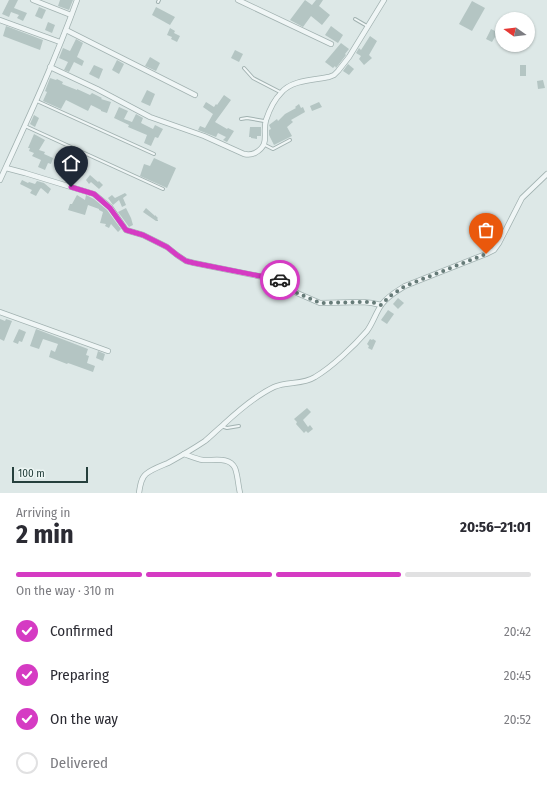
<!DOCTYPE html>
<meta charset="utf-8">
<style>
:root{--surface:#fff;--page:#f2f2f3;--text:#2b2b33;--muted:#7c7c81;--line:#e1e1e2;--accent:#d53bc3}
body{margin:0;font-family:"Fira Sans Condensed",sans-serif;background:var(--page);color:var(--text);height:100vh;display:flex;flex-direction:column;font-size:15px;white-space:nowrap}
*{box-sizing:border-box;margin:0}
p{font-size:13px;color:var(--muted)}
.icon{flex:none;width:22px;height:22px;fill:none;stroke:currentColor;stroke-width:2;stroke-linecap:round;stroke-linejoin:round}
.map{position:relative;height:493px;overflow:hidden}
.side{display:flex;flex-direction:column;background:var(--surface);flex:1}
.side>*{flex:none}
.needle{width:26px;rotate:284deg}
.buttons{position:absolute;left:495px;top:12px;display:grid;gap:8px}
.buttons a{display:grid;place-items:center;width:40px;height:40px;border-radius:50%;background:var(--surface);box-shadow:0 1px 3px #0004;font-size:20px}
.scale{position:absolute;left:12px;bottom:10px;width:76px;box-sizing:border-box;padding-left:4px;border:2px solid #26403d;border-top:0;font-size:11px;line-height:14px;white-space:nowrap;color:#26403d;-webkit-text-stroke:3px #edf6f4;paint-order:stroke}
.pin{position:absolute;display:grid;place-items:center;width:34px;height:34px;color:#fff;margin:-41px -17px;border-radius:50% 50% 50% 0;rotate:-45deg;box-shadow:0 0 4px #0007}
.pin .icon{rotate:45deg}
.courier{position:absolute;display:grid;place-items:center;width:40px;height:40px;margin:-20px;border:3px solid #d53bc3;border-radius:50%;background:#fff;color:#222;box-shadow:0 1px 5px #0007}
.summary em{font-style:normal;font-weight:700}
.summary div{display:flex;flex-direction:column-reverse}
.summary{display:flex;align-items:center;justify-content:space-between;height:68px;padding:0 16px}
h1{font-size:26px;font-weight:700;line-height:30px}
.bar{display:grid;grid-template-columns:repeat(4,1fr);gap:6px 4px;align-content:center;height:48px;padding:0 16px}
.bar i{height:5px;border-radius:3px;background:var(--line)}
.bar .current{background:var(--accent)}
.bar p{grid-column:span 4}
ol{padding:0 16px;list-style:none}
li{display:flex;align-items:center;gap:12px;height:44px}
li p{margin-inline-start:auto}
li .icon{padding:4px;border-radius:50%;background:var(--accent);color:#fff;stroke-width:4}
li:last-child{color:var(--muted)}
li i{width:22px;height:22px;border:2px solid var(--line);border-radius:50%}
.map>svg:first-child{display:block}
.building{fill:#b4c5c3}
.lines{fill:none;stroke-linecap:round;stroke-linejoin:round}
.lane-casing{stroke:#a2b2b1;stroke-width:4}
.street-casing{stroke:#a2b2b1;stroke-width:6}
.lane{stroke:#f0f6f6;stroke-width:2}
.street{stroke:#f0f6f6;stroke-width:4.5}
.done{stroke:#667b78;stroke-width:4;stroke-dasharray:0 7.2}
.route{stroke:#d53bc3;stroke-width:5}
</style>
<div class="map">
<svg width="547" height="493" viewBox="0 0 547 493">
<rect width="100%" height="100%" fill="#dde8e7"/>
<g class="building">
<path d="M9,0H18L14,8L27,13L23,21L17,18L19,15L11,12L9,17L2,14Z"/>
<path d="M60,0H73L69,10L58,6Z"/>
<path d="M305,0L312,5L316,0H323L319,6L330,15L322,25L311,16L303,27L290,20Z"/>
<path d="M472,1L485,8L472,31L459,24Z"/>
<path d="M39,7L46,10L42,19L35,16Z"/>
<path d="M156,7L175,17L170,25L152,15Z"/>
<path d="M48,22L55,25L52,33L45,30Z"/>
<path d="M6,26L43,40L40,50L3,36Z"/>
<path d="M331,26L343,35L338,43L325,35Z"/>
<path d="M170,28L175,31L174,33L180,36L177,42L171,39L172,37L167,35Z"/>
<path d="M491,29L495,31L496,29L500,31L497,38L495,37L492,42L486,39Z"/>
<path d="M370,36L377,41L369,55L372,58L364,65L359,59L361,56L356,53L359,48L361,50Z"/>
<path d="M76,39L83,43L77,57L84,61L82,66L74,62L69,72L64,70L68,62L59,58L63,48L70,51Z"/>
<path d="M341,43L349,49L345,54L346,55L336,68L335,66L333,68L325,62Z"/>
<path d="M235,50L243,54L239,62L231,58Z"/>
<path d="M150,57L160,63L156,71L145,66Z"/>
<path d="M117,60L124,64L119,74L112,70Z"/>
<path d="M348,64L354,69L349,75L343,71Z"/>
<path d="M94,65L103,69L99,79L89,74Z"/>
<rect x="520" y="65" width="6" height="11"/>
<path d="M50,78L56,80L57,79L63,82L62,84L77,90V89L90,95L92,93L102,98L101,99L111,102L107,113L101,111V110L91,105L88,111L66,100L61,109L43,101L47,92L45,91Z"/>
<path d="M543,80L545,88L538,89L537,81Z"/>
<path d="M147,90L155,94L150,106L141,102Z"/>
<path d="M224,95L231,100L215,122L227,129L228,128L234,131L227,142L223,140L226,137L218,133L216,137L198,130L200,126L205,128L213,114L203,107L206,102L214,107L216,104L217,105Z"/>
<path d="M319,102L322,107L312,111L310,106Z"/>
<path d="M299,104L301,108L303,107L305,112L291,120L293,122L287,127L292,136L274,145L269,135V130L271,129L269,125L277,119L278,121L285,114L296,108L295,107Z"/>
<path d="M119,107L128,111L124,119L132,122L136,114L143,118L141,123L153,129L155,125L163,129L158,138L155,137L151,146L144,143L147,135L128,127L129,125L114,118Z"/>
<path d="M34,115L39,118L35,127L30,124Z"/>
<path d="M250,127H261V136H257V139L251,138V137H249Z"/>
<path d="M34,134L45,140L39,150L45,152L44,154L53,158L51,164L48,163L45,170L38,167L41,160L32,156L34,153L29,151L30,148H28Z"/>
<path d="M154,158L176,168L167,188L140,176L144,164L150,166Z"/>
<path d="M73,166L78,168L76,176L71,183L66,181L61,178L64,174L70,178Z"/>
<path d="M90,175L98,182L99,181L103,185L99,189L91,182L89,184L86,180Z"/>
<path d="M22,180L28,183L29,182L35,184L37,181L44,183L51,189L48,194L41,188L40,189L36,196L30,193L32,190L20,184Z"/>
<path d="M125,193L127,195L123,198L126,205L122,207L119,200L113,205L108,198L112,195L115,198Z"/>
<path d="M77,195L85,200L86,195L94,199L107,210L121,229L118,232L111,224L109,228L105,226L106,224L100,223L103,212L99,210V209L88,205L85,215L68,210L70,204H72Z"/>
<path d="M126,208L131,218L133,225L129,227L118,212Z"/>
<path d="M146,208L155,216V215L158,218L157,219L158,220V221H156L143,212Z"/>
<path d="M398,298L404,303L398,309L393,304Z"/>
<path d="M388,310L394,314L387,324L381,320Z"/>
<path d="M0,319L5,321L6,319L12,321L4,341L0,339Z"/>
<path d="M19,329L26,332L22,342L19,341L18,344L13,342Z"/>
<path d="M36,329L88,349L86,355L89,356L87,363L95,366L93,372L68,363L67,364L49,357L51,350L55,352L58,344L43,339L39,349L30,346Z"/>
<path d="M370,339L372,340L373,339L376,341L372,350L368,348L369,346L367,344Z"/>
<path d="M98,351L105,354L103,361L96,358Z"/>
<path d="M307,408L311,412L303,420L308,427L310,425L313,429L308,433L306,431L304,433L296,424L297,422L294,419Z"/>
</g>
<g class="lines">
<g class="lane-casing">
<g id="lane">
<path d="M158,2L159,0"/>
<path d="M355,19L367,26"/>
<path d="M244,68L253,78L280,92"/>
<path d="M37,101L154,154"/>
<path d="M241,119L247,118L264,121"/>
<path d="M25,126L163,189"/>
<path d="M265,145L273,149L290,140"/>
<path d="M221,426L227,428L239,426"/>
</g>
</g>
<g class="street-casing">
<g id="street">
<path d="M33,0L71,15"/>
<path d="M238,0L331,44"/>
<path d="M0,20L60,42"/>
<path d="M66,30L195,95"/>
<path d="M50,67L97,89L150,117L204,136L244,154C249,155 251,155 255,153C271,144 262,134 266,120C269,111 274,100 281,93C291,80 314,80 329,77L334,75L338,71L349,57L384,0"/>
<path d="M6,168L25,173L94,194L110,207L126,230L143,235L167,247L177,255L186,261L194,263L283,281L297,293L320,303L363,302L372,303L381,305"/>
<path d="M0,180C27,121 55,61 77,0"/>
<path d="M0,312L108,351"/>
<path d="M184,454C190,456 196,459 203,460C213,461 229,456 235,468C238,476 238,485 240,493"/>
<path d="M139,493C140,486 141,478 146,474C152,469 161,466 168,463C181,456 193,449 205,441C211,436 217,430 223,425C238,411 255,396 274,387C287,381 303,385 315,377C332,367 354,346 367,331C373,323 376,312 382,304C388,296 397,291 405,286L486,254L494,250L499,243L522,198L547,174"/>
</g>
</g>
<use href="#lane" class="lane"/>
<use href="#street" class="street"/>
</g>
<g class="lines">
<path class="done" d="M280,280L283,281L297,293L320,303L364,302H372L381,305L390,296L405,286L486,254"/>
<path class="route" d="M71,187L94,194L110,208L126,230L143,235L167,247L177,255L186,261L194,263L280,280"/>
</g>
</svg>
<div class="buttons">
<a><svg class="needle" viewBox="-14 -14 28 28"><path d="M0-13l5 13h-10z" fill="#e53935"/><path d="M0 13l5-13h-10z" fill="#7c7c81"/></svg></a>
</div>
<div class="scale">100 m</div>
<div class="pin" style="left:486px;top:254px;background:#ea580c"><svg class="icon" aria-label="bag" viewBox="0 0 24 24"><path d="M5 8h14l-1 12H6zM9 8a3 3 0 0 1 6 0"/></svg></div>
<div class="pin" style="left:71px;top:187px;background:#1f2937"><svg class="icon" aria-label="home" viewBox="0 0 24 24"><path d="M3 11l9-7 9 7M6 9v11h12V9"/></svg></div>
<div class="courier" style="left:280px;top:280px"><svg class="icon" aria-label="car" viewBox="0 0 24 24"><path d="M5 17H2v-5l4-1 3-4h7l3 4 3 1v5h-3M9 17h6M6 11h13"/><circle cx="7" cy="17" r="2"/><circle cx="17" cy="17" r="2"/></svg></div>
</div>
<section class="side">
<div class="summary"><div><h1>2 min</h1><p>Arriving in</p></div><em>20:56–21:01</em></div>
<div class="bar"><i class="current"></i><i class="current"></i><i class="current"></i><i></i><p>On the way · 310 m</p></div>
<ol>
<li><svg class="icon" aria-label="check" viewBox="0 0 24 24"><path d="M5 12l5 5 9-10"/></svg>Confirmed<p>20:42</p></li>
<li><svg class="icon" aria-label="check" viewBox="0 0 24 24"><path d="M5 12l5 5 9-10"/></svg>Preparing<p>20:45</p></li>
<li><svg class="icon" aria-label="check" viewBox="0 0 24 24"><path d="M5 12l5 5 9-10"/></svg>On the way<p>20:52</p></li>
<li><i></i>Delivered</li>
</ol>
</section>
